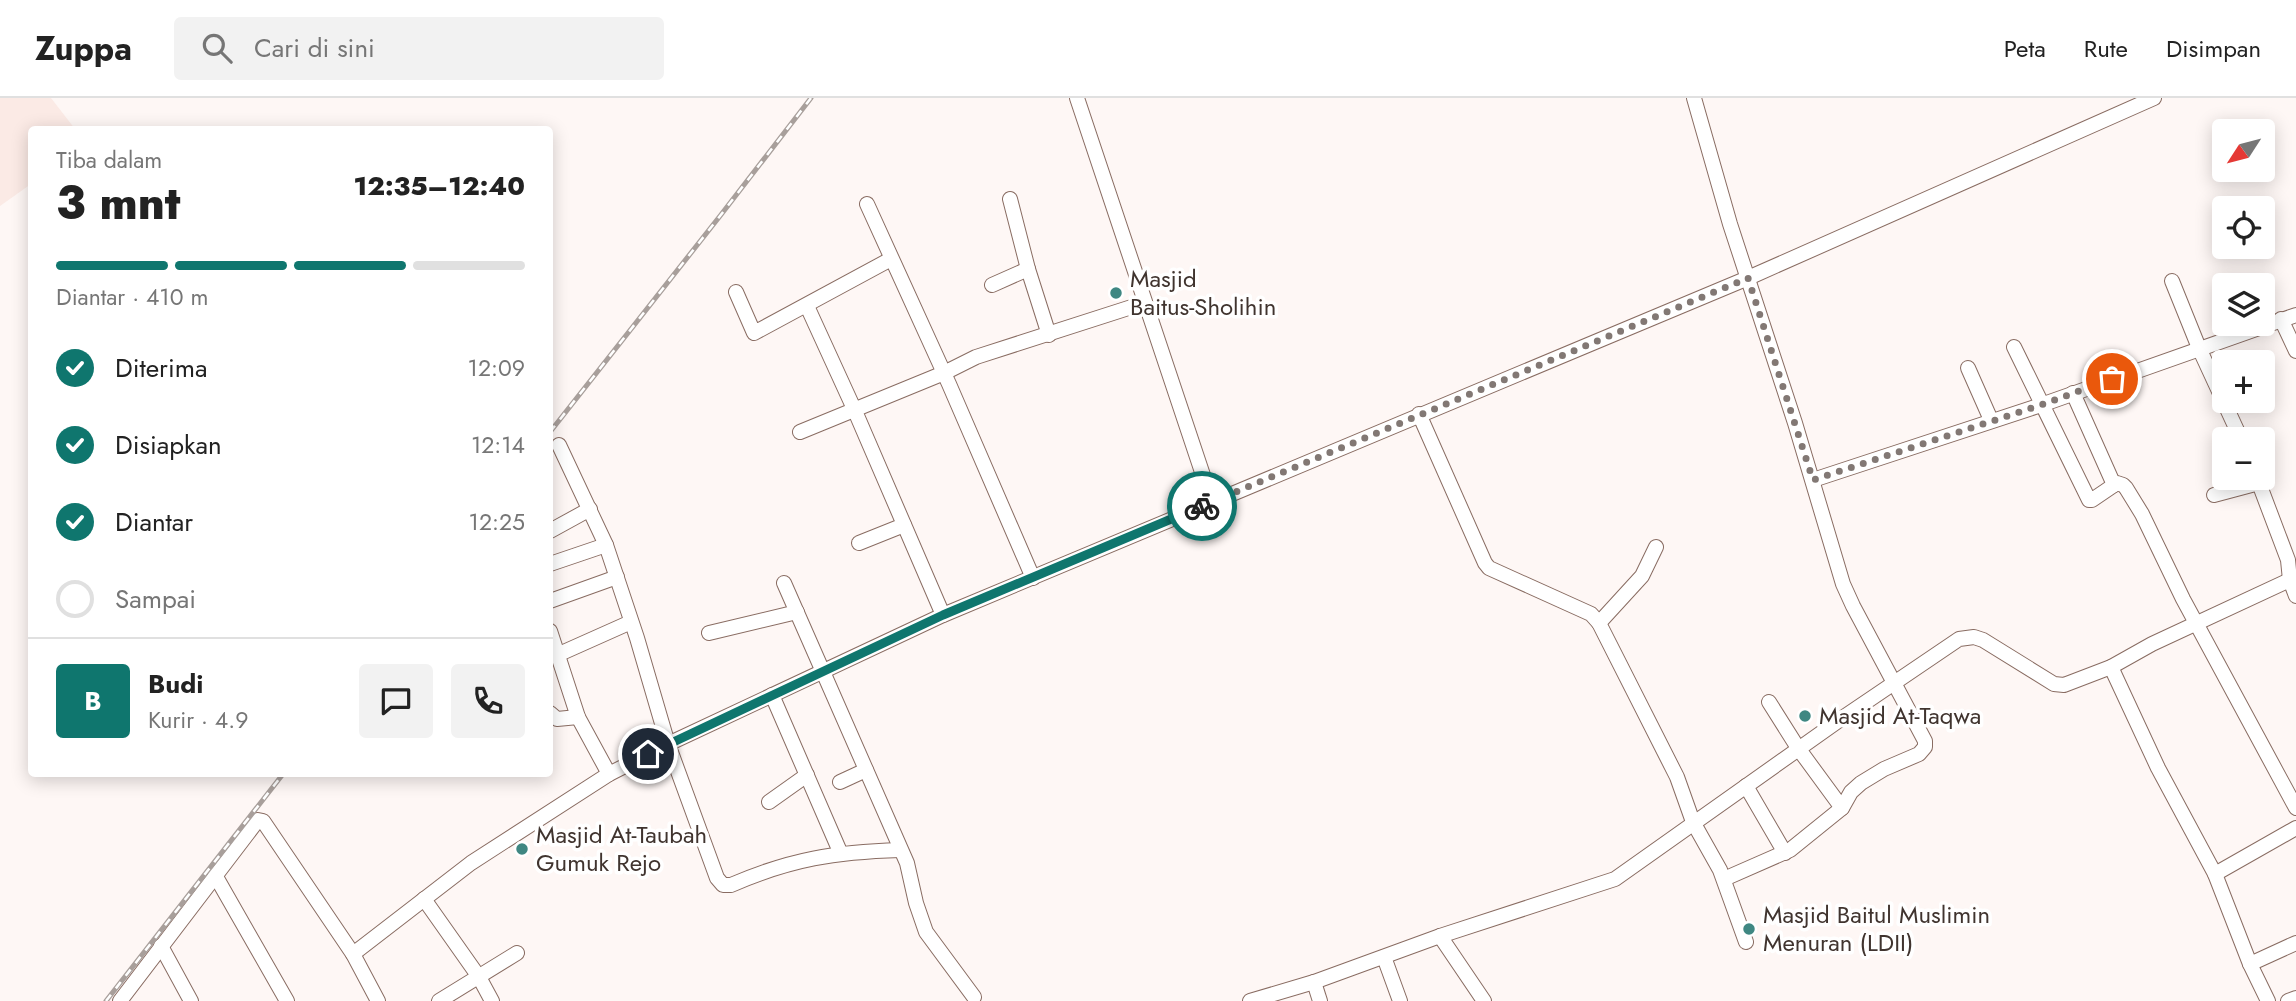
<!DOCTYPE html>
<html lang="id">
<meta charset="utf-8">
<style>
:root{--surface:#fff;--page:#f2f2f2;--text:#222;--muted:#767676;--line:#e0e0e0;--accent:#0f766e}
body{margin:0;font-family:Jost,sans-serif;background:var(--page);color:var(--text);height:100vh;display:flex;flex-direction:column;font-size:26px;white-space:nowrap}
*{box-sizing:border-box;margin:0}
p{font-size:23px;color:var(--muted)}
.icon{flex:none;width:38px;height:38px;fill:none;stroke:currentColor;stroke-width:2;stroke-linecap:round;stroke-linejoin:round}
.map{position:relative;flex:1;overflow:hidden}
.panel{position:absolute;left:28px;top:28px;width:525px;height:651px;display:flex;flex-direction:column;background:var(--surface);border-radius:7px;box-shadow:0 4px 18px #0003}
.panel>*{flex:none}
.needle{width:46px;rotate:234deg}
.buttons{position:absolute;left:2212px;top:21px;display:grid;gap:14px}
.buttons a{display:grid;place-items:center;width:63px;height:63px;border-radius:7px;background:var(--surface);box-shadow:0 4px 18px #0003;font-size:35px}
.pin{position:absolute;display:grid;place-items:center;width:60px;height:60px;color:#fff;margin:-30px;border:4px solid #fff;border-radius:50%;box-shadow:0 2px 7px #0007}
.courier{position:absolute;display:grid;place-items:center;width:70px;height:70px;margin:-35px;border:5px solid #0f766e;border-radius:50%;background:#fff;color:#222;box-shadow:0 2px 9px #0007}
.overview em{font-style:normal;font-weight:800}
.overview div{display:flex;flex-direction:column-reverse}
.overview{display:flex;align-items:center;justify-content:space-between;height:119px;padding:0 28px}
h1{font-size:46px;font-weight:800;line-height:52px}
.bar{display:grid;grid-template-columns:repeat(4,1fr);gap:10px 7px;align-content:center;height:84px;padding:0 28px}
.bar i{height:9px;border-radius:5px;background:var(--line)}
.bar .selected{background:var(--accent)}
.bar p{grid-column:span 4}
.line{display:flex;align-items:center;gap:18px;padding:0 28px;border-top:2px solid var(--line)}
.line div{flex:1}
.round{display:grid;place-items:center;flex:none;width:74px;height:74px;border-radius:7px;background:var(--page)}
ol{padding:0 28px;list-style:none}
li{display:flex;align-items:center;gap:21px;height:77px}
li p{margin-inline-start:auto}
li .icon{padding:7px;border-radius:50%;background:var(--accent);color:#fff;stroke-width:4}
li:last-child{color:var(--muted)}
li i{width:38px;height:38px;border:4px solid var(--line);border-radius:50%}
header{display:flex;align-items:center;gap:42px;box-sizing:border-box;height:98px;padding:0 35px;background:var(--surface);border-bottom:2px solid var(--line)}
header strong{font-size:33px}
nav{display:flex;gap:38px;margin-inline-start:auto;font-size:24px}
.search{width:490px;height:63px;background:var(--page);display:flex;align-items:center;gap:18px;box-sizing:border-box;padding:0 24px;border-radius:7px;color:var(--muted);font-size:26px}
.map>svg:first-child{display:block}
.built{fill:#fbeae5}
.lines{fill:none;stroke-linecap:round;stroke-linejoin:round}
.minor-casing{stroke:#896c62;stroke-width:16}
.minor{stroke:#fff;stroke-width:14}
.rail-casing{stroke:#a89f9b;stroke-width:5}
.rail{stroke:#fff;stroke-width:2.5;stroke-dasharray:8;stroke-linecap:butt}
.done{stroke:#827874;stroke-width:7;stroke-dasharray:0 12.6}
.route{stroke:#0f766e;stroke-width:9}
.poi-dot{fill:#3f8782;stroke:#fff;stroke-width:2.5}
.labels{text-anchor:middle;stroke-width:7;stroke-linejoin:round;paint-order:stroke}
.poi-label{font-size:24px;fill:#40342f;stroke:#fff;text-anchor:start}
</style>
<header>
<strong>Zuppa</strong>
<div class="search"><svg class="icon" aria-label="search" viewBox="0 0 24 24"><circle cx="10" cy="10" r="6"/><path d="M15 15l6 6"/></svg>Cari di sini</div>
<nav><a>Peta</a><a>Rute</a><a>Disimpan</a></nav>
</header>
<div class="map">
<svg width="2296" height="903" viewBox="0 0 2296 903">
<rect width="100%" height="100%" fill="#fef7f5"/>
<path class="built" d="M0,0H51L75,31L32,32L31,86L0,108Z"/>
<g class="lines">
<g class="minor-casing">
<g id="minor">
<path d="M1077,0L1212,404"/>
<path d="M1694,0L1730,126L1795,325L1843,486L1853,508L1925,643V649L1919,656L1884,671L1861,685L1851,694L1842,710L1790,752L1724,781"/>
<path d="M1010,101L1028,171L1049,237"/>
<path d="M867,106L949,286L1033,480"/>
<path d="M2172,183L2199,250L2241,341"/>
<path d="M992,187L1028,171"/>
<path d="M736,194L754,235L891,161"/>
<path d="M807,208L855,313L943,517"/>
<path d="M2281,221L2296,253"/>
<path d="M2014,249L2089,402H2092L2117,385L2123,387L2126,390L2142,416L2183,501L2296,710"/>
<path d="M1968,270L1991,322"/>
<path d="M2073,295L2114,387"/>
<path d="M1419,316L1485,465L1489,470L1591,516L1599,525"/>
<path d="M800,334L944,275L976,259L1144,205"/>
<path d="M559,347L606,447L637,540L668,646L717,780L723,787H731C791,761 835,754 900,752"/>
<path d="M2257,380L2288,462L2290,482L2296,498"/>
<path d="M1813,382L2041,307L2296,217"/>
<path d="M2214,397L2259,385"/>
<path d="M550,433L590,411"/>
<path d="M859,445L904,427"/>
<path d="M1656,449L1642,478L1599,525L1677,679L1693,724L1720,772L1746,844"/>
<path d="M550,466L606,447"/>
<path d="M784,485L907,765L916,805L926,834L974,899"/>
<path d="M550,503L617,479"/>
<path d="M550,533L578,619L609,676"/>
<path d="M709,535L797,514"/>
<path d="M557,557L631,524"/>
<path d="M2111,569L2158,670L2215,776L2250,866L2268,903"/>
<path d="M772,597L841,756"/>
<path d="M1769,604L1798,650L1842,710"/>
<path d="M550,615L557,621L578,619"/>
<path d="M840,684L866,672"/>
<path d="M1746,688L1785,755"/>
<path d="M769,704L807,677"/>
<path d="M2215,776L2296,730"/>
<path d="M215,777L287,903"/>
<path d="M424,801L479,879L492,903"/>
<path d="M1440,838L1484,903"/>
<path d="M161,848L191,903"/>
<path d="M353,856L471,765L609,676L668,646L943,517L1748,180L2154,0"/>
<path d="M1384,859L1400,903"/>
<path d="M2250,866L2296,845"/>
<path d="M1314,884L1320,903"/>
<path d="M120,903L258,722L263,723L353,856L378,903"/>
<path d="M439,903L517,855"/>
<path d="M1250,903L1314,884L1440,838L1615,781L1838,623L1959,541L1974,539L1983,542L2054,586L2064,587L2111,569L2152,546L2296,479"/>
<path d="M2288,903L2296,900"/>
</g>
</g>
<use href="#minor" class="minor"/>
<g class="rail-casing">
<g id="rail">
<path d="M550,334L720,118L811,0"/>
<path d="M106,903L283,676"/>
</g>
</g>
<use href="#rail" class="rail"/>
</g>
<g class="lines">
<path class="done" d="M1202,408L1748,180L1813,382L2041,307L2112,281"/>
<path class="route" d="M648,656L943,517L1202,408"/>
</g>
<g class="poi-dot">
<circle cx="1116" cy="195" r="7"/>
<circle cx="1805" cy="618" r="7"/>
<circle cx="522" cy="751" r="7"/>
<circle cx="1749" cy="831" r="7"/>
</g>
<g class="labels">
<g class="poi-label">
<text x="1130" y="189">Masjid<tspan x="1130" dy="28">Baitus-Sholihin</tspan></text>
<text x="1819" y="626">Masjid At-Taqwa</text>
<text x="536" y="745">Masjid At-Taubah<tspan x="536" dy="28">Gumuk Rejo</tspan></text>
<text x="1763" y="825">Masjid Baitul Muslimin<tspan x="1763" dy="28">Menuran (LDII)</tspan></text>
</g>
</g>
</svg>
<div class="buttons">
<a><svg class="needle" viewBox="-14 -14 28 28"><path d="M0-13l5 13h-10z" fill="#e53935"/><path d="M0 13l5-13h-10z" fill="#767676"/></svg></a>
<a><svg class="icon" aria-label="locate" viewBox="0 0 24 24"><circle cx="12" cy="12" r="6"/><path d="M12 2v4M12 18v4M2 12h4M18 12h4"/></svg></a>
<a><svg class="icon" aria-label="layers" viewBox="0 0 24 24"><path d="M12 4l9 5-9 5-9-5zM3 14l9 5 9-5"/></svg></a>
<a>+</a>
<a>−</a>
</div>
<div class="pin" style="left:2112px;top:281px;background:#ea580c"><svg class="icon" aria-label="bag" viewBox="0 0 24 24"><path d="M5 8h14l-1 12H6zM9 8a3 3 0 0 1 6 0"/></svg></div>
<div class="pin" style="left:648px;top:656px;background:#1f2937"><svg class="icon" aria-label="home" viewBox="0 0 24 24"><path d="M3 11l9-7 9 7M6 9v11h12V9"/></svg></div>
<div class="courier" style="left:1202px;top:408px"><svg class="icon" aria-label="bike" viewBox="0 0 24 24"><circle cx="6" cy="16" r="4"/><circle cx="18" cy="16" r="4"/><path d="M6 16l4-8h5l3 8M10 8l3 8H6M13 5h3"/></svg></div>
<section class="panel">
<div class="overview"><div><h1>3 mnt</h1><p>Tiba dalam</p></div><em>12:35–12:40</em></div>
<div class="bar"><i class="selected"></i><i class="selected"></i><i class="selected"></i><i></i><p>Diantar · 410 m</p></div>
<ol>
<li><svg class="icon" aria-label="check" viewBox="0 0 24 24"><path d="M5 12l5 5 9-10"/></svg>Diterima<p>12:09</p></li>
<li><svg class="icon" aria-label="check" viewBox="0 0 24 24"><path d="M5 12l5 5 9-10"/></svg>Disiapkan<p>12:14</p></li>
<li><svg class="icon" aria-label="check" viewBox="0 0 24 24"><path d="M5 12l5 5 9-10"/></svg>Diantar<p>12:25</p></li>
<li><i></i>Sampai</li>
</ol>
<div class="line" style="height:126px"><b class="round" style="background:var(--accent);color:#fff">B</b><div><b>Budi</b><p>Kurir · 4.9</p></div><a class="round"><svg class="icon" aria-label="chat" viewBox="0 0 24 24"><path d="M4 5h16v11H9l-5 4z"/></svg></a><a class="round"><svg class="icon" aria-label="phone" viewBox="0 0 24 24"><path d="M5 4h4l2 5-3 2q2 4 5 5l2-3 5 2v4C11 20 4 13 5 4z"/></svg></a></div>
</section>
</div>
